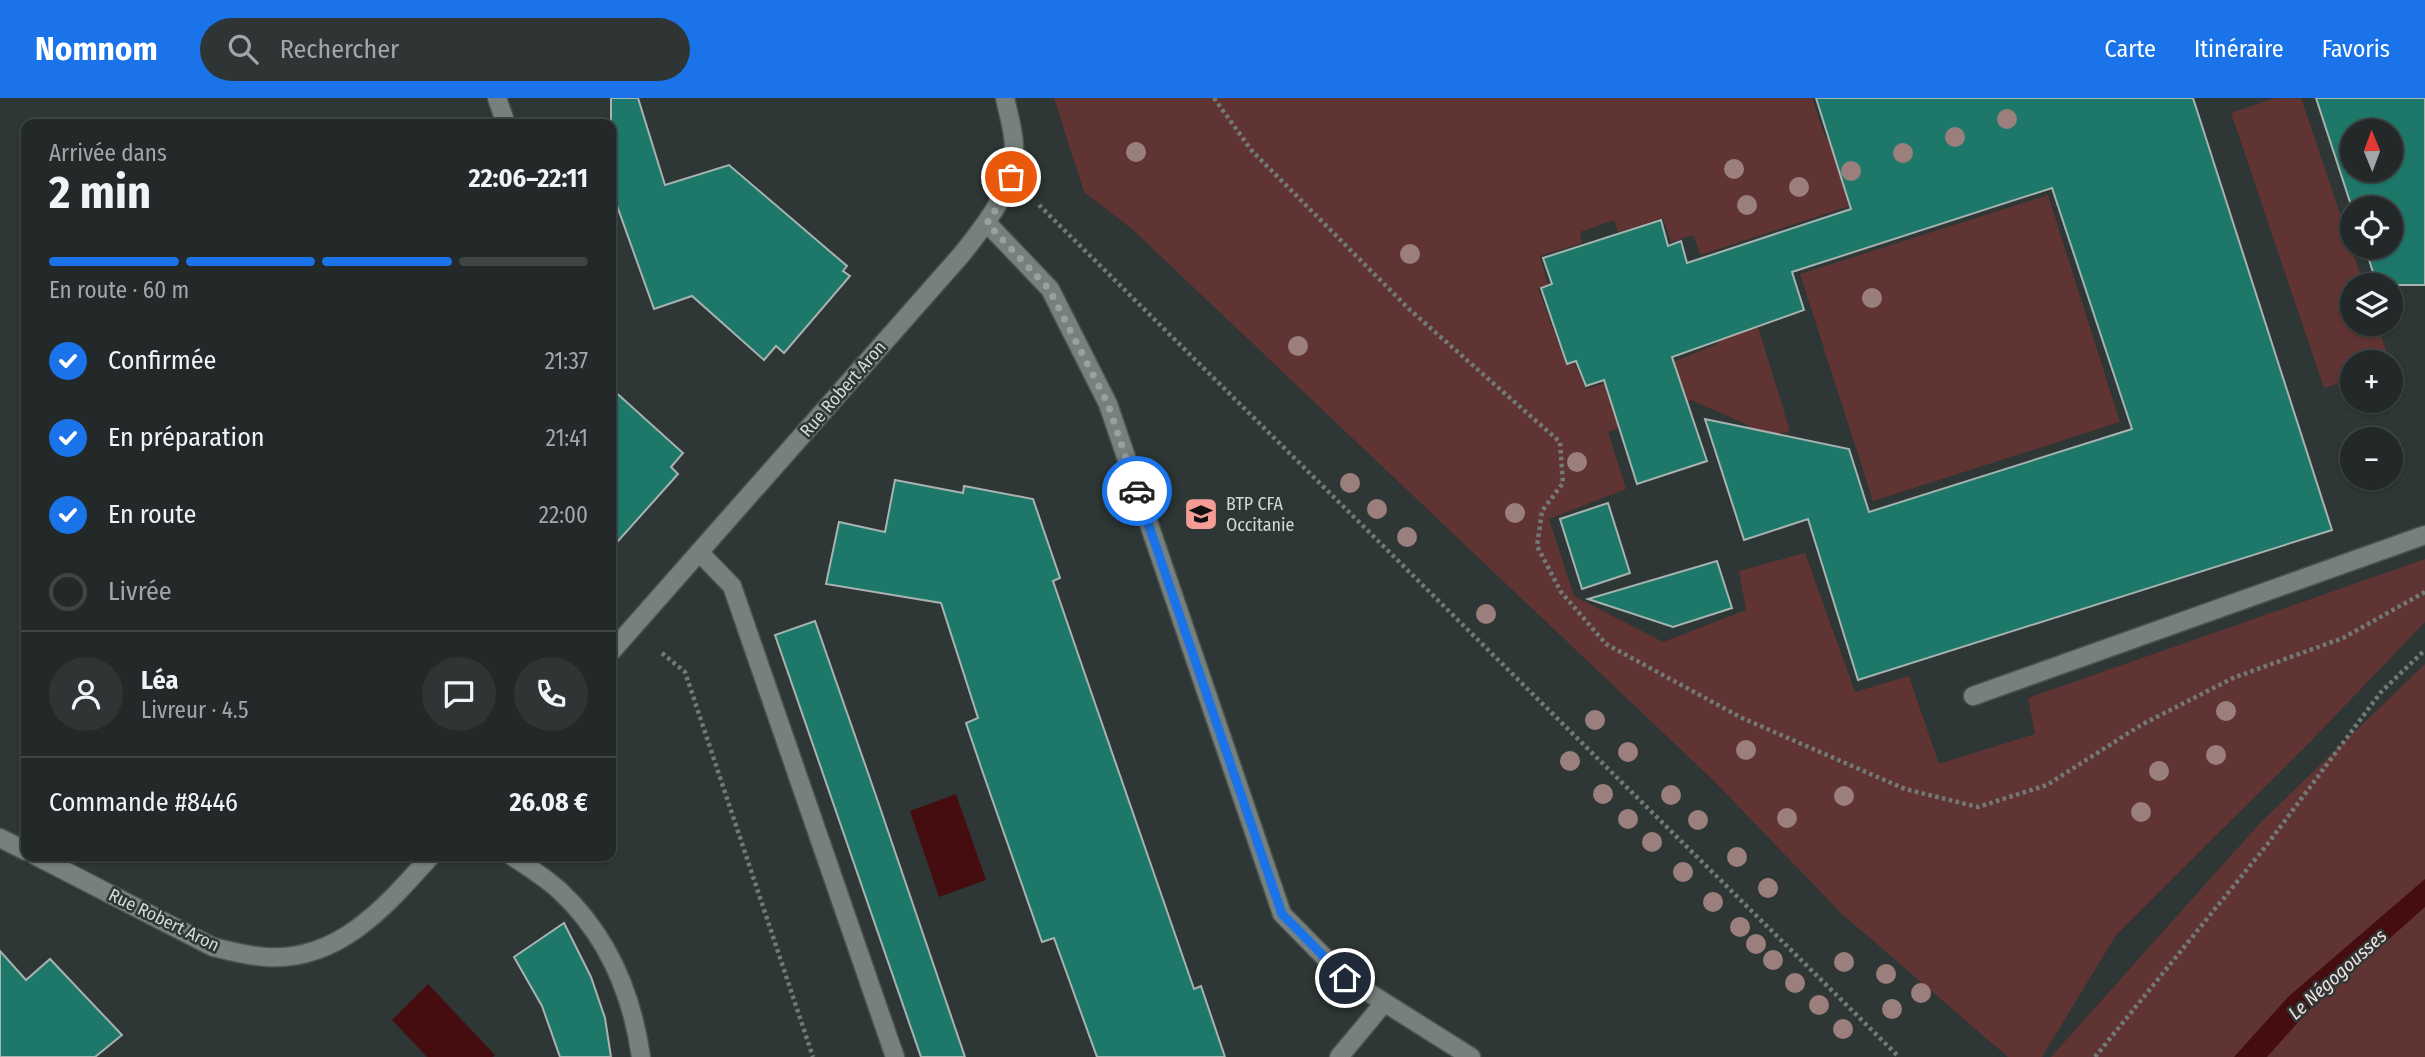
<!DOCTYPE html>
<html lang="fr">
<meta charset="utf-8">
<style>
:root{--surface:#222928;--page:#2e3534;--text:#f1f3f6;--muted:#a2a6a8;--line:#3f4545;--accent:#1a73e8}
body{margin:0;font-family:"Fira Sans Condensed",sans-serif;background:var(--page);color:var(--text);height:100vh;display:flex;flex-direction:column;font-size:26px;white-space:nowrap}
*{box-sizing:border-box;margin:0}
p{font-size:23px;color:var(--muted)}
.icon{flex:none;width:38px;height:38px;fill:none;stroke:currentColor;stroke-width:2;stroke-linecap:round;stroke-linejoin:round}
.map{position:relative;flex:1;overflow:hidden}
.panel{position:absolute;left:21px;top:21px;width:595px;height:742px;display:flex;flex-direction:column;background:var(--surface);border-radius:14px;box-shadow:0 2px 5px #0004,0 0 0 2px var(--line)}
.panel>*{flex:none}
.needle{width:46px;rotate:359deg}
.tools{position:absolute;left:2340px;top:21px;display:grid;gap:14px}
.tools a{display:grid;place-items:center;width:63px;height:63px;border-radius:50%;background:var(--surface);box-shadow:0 2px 5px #0004,0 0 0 2px var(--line);font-size:35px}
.pin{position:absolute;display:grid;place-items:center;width:60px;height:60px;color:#fff;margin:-30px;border:4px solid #fff;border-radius:50%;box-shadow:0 2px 7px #0007}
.courier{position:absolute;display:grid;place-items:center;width:70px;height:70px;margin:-35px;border:5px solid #1a73e8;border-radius:50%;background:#fff;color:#222;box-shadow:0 2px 9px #0007}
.head em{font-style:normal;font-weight:700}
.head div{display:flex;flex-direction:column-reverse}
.head{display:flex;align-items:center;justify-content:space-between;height:119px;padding:0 28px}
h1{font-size:46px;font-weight:700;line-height:52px}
.bar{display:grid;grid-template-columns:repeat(4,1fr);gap:10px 7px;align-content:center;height:84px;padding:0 28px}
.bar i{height:9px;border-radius:5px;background:var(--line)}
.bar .on{background:var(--accent)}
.bar p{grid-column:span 4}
.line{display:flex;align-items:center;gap:18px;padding:0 28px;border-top:2px solid var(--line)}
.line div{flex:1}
.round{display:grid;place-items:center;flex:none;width:74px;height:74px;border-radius:37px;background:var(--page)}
ol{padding:0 28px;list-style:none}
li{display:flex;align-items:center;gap:21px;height:77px}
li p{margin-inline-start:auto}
li .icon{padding:7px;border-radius:50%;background:var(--accent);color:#fff;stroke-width:4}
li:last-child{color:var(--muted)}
li i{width:38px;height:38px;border:4px solid var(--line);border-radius:50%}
header{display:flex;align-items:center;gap:42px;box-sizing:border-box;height:98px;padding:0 35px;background:var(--accent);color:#fff}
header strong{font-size:33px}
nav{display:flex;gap:38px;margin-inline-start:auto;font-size:24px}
.search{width:490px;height:63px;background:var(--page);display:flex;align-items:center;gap:18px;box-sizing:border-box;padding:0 24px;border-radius:38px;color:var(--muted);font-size:26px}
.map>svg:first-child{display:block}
.green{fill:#603432}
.water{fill:#450d0f}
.building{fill:#1e786a;stroke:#a8b3b0;stroke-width:2;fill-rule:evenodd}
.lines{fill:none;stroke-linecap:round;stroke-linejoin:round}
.lane-casing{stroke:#4b5351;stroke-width:21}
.street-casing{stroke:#4b5351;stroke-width:21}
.path{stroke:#727a78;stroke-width:4.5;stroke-dasharray:3.5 3.5;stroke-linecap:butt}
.lane{stroke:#76807d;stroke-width:18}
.street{stroke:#76807d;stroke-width:18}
.tree{fill:#9b7f7c}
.done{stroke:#9aa09f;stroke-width:7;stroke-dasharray:0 12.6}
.route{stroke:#1a73e8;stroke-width:9}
.labels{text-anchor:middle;stroke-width:5;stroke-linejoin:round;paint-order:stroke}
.street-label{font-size:18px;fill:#d4d9d8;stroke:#2e3735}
.poi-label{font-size:18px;fill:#d4d9d8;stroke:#2e3735;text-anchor:start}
.water-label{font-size:19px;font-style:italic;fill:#f3dedd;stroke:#2e3735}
</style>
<header>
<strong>Nomnom</strong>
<div class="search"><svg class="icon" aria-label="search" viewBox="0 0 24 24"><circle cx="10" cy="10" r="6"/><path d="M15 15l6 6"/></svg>Rechercher</div>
<nav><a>Carte</a><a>Itinéraire</a><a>Favoris</a></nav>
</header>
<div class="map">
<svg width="2425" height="959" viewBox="0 0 2425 959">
<rect width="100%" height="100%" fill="#2e3735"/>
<g class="green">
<path d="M1054,0H1812L1826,41L1955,0L2041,45L1700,157L1694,137L1671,144L1663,120L1618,134L1614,122L1580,134L1582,145L1540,158L1548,187L1538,190L1566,267L1575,266L1586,291L1666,267L1717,246L1711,224L1745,187L1790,333L1751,344L1748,327L1691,302L1608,334L1626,391L1549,421L1574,498L1663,544L1746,512L1739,473L1805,455L1855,594L1909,578L1939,666L2035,636L2028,600L2425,461V524L2311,643L2116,837L2042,959H2008L1842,816L1714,683L1132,131L1084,94Z"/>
<path d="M2275,0H2301L2364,187H2352V226H2377L2390,264H2352V280L2324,290L2231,15Z"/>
<path d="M2048,97L2120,324L1873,403L1800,176Z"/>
<path d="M2425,566V959H2051L2260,725Z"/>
</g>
<g class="water">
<path d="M956,696L986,782L939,799L910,713Z"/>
<path d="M2425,781V809L2310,911L2267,959H2234L2288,899Z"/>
<path d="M428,886L495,957L493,959H427L392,922Z"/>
</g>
<g class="building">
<path d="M611,0H638L665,87L729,67L847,168L843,173L850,178L784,255L776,248L764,262L692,198L654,211L611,91Z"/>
<path d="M1816,0H2193L2332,432L1858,582L1808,421L1744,442L1705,321L1849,351L1869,414L2132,331L2052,90L1792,174L1804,212L1672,259L1707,363L1637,386L1604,282L1586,288L1576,263L1567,266L1541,190L1552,186L1543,160L1661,122L1668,148L1681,143L1687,165L1851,111Z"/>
<path d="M2316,0H2425V187H2377L2365,149H2390V110H2352ZM2352,33H2390V72H2352Z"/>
<path d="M611,290L683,355L671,369L678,376L611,451Z"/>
<path d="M895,382L963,395L964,388L1033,401L1060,480L1053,483L1089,588L1194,891L1201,888L1225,959H1097L1054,840L1042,844L983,675L966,625L978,620L941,505L826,486L839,424L885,434Z"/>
<path d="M1608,405L1630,475L1582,491L1560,421Z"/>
<path d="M1717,463L1732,510L1673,529L1588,501Z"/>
<path d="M815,523L875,695L965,959H921L775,537Z"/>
<path d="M564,825L591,879L605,920L611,959H560L542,908L514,859Z"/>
<path d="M0,853L26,882L50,861L122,937L95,959H0Z"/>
</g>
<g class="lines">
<g class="lane-casing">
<g id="lane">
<path d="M497,0L506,26"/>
<path d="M987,125L1050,191L1108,306L1282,816L1344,879L1471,959"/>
<path d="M699,454L732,488L895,959"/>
<path d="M1973,598L2425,437"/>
<path d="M512,758C528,769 546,780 560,793C607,837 632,896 641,959"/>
<path d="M1339,959L1384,905"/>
</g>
</g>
<g class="street-casing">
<g id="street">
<path d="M611,554L962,156C988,123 1013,93 1014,49C1014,33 1008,15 1005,0"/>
<path d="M0,740L26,753"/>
<path d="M36,758L213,849C230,853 248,858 266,859C339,864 387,807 431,758"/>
</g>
</g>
<g class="path">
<path d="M1214,0L1252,53L1410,212L1560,344L1563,385L1542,413L1537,448L1561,494L1606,546L1742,620L1905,691L1978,709L2047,687L2141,627L2233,580L2343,540L2425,494"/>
<path d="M1039,107L1899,959"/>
<path d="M662,555L685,574L813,959"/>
<path d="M2095,959L2266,748L2381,594L2425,552"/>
</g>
<use href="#lane" class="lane"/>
<use href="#street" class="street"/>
</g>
<g class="tree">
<circle cx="2007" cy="21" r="10"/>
<circle cx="1955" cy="39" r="10"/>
<circle cx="1136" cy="54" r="10"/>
<circle cx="1903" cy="55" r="10"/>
<circle cx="1734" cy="71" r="10"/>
<circle cx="1851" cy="73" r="10"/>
<circle cx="1799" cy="89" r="10"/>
<circle cx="1747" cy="107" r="10"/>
<circle cx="1410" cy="156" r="10"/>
<circle cx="1872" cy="200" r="10"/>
<circle cx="1298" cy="248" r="10"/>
<circle cx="1577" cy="364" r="10"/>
<circle cx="1350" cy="385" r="10"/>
<circle cx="1377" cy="411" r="10"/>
<circle cx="1515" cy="415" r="10"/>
<circle cx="1407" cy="439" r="10"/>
<circle cx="1486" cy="516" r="10"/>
<circle cx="2226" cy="613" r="10"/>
<circle cx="1595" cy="622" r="10"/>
<circle cx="1746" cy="652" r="10"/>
<circle cx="1628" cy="654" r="10"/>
<circle cx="2216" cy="657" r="10"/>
<circle cx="1570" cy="663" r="10"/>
<circle cx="2159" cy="673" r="10"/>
<circle cx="1603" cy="696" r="10"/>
<circle cx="1671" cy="697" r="10"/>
<circle cx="1844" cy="698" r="10"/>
<circle cx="2141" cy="714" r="10"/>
<circle cx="1787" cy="720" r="10"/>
<circle cx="1628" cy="721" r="10"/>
<circle cx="1698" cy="722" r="10"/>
<circle cx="1652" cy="744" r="10"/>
<circle cx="1737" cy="759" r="10"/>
<circle cx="1683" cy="774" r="10"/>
<circle cx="1768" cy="790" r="10"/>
<circle cx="1713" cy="804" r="10"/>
<circle cx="1740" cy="829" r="10"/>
<circle cx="1756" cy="846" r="10"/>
<circle cx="1773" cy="862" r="10"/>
<circle cx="1844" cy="864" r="10"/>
<circle cx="1886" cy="876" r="10"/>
<circle cx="1795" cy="885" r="10"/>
<circle cx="1921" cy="895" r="10"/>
<circle cx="1819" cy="907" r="10"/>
<circle cx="1892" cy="911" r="10"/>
<circle cx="1843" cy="931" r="10"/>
</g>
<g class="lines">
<path class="done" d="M1011,79L1002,102L987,125L1049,191L1108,306L1137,393"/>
<path class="route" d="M1137,393L1282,816L1345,880"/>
</g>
<defs>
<g id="university-square" transform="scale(1.75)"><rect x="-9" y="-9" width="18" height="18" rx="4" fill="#f59c96" stroke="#2e3735"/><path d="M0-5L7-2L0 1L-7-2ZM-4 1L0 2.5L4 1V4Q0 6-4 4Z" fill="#111"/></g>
</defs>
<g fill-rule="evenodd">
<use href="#university-square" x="1201" y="416"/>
</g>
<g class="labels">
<g class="street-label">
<text transform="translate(843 291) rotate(-49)" y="6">Rue Robert Aron</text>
<text transform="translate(164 822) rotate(26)" y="6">Rue Robert Aron</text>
</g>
<g class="poi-label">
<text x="1226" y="412">BTP CFA<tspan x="1226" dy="21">Occitanie</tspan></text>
</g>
<g class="water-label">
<text transform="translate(2337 876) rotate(-42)" y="7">Le Négogousses</text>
</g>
</g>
</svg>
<div class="tools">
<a><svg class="needle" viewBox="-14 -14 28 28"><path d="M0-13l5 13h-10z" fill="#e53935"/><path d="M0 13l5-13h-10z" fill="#a2a6a8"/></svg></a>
<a><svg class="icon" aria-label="locate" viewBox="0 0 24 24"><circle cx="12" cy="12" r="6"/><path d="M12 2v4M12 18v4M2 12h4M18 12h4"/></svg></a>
<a><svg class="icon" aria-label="layers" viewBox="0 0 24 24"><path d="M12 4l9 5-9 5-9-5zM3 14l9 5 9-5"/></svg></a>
<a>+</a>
<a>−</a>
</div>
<div class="pin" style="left:1011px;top:79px;background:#ea580c"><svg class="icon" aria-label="bag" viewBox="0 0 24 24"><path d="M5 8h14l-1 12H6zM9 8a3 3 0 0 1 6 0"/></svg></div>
<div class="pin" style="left:1345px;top:880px;background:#1f2937"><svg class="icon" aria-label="home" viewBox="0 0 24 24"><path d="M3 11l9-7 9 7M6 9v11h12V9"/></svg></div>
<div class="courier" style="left:1137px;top:393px"><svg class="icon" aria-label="car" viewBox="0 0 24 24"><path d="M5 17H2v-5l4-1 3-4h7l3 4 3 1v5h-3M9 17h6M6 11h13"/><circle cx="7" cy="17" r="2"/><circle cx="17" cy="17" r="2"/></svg></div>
<section class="panel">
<div class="head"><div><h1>2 min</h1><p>Arrivée dans</p></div><em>22:06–22:11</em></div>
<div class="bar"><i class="on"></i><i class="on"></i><i class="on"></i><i></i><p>En route · 60 m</p></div>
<ol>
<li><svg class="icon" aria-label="check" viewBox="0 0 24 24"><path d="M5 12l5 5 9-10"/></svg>Confirmée<p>21:37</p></li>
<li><svg class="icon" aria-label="check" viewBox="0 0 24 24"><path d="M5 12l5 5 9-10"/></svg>En préparation<p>21:41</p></li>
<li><svg class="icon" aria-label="check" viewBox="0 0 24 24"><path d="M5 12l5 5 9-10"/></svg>En route<p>22:00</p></li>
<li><i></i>Livrée</li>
</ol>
<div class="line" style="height:126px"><a class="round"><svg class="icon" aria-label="person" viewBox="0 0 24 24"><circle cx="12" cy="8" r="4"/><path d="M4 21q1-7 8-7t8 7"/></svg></a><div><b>Léa</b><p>Livreur · 4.5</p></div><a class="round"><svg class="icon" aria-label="chat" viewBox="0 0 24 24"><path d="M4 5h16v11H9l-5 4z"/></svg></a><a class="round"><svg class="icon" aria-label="phone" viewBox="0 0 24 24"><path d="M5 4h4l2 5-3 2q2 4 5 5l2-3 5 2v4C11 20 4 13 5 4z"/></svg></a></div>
<div class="line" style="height:91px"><div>Commande #8446</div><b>26.08 €</b></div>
</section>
</div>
